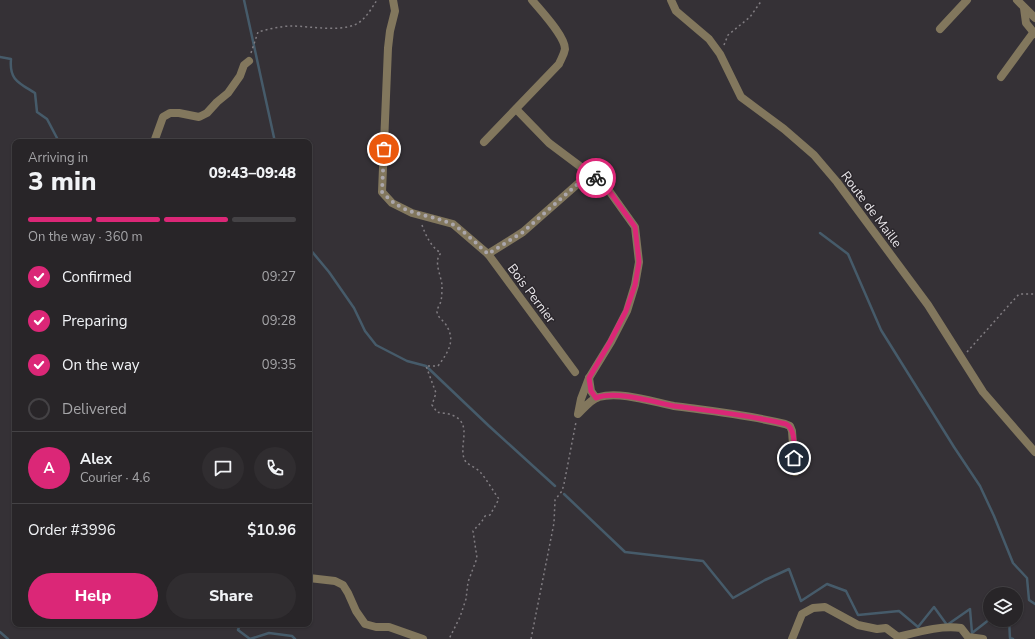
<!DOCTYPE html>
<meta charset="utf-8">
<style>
:root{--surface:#282528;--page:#302d30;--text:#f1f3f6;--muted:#a5a5a8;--line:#444245;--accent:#db2777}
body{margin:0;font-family:"Nunito Sans",sans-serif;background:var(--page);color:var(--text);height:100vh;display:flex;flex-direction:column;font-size:15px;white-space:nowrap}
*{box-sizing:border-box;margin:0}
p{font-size:13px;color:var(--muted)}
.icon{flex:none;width:22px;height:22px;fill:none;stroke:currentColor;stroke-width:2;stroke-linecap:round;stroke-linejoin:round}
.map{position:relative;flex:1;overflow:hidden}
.drawer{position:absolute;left:12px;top:139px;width:300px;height:488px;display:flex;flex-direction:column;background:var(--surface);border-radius:8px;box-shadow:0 1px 3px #0004,0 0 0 1px var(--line)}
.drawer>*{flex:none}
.fabs{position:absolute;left:983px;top:587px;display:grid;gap:8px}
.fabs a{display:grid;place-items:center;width:40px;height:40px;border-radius:50%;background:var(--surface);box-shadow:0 1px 3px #0004,0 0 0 1px var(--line);font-size:20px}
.pin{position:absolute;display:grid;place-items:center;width:34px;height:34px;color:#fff;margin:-17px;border:2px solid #fff;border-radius:50%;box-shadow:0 1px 4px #0007}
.courier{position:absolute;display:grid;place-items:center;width:40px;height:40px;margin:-20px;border:3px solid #db2777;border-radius:50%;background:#fff;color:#222;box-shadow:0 1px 5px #0007}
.overview em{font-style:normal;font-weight:800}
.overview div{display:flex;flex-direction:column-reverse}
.overview{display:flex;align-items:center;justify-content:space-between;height:68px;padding:0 16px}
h1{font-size:26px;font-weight:800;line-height:30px}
.bar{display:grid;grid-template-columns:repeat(4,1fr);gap:6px 4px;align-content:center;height:48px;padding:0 16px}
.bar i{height:5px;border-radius:3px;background:var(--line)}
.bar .selected{background:var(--accent)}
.bar p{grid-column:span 4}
.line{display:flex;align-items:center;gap:10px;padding:0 16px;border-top:1px solid var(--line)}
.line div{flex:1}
.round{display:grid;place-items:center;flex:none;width:42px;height:42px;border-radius:21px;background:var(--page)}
ol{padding:0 16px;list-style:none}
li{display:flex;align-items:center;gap:12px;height:44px}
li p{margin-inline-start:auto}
li .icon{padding:4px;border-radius:50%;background:var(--accent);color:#fff;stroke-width:4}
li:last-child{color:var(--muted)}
li i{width:22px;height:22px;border:2px solid var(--line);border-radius:50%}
.primary-button{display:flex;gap:8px;margin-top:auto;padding:8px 16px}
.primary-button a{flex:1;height:46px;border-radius:24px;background:var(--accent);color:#fff;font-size:16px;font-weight:800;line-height:46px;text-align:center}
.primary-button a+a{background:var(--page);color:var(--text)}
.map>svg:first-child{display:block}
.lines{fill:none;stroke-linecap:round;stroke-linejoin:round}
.stream{stroke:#465b6a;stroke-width:2.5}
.path{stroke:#817d82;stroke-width:1.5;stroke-dasharray:2 3;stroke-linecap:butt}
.minor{stroke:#82775d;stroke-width:8}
.done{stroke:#aba7ac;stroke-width:4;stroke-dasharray:0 7.2}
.route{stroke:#db2777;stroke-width:5}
.labels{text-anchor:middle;stroke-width:3;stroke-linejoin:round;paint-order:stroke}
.street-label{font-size:13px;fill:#eae7eb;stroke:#2b272c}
</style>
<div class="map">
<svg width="1035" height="639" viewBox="0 0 1035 639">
<rect width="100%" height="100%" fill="#353136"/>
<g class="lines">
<g class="stream">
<path d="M244,0L275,142"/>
<path d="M0,57L11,59C9,80 19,83 35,93L37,112L47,119L57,138L55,142"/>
<path d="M820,233L848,254L881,330L954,447L980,486L994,516L1013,563L1027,578L1029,600L1035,604"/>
<path d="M309,248L329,272L354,308L365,331L376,345L407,361L426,366L489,426L555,486"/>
<path d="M564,494L625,552L703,561L733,598L765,580L789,569L801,601L827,584L846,591L858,615L899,611L918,627L934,607L947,625L970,609L972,633L990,619"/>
<path d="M1009,620L1010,638L1013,639"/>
<path d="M240,624L238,630L250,639L269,633L292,636L295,639"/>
<path d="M0,632L8,639"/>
</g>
<g class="path">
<path d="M724,45L728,35L750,17L762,0"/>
<path d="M251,53L258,32C269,29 281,26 292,26C311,26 348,34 362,20C368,15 373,6 377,0"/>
<path d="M422,225C426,236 431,247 441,253C433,261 441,275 442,285C442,290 442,296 441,301C440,305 437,308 437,312C438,317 441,319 444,322C457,339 449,351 438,366H426L436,393L432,405L437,412C441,413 447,413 452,415C475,424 456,448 466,462C470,466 477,468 481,473C487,480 493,491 499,499L490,515L485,516C481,524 478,525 473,531L477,558L468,582L466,599L460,617L449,639"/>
<path d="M967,352L1019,294H1035"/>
<path d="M531,639L554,523L555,500L562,491L564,484L576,422"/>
</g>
<g class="minor">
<path d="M393,0L395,11L390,31L388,48L382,192L392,203L412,213L453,224L488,254L575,372"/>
<path d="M671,0L676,11L709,39L720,54L741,97L784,129L814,155L837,182L928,305L983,392L1035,452"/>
<path d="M1017,0L1035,18"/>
<path d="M1024,8L1026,23L1035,34"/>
<path d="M940,29L967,0"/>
<path d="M1001,77L1033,33"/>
<path d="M516,109L549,143L605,185L635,227L639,262L635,285L627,311L611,342L589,378L581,399L578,414C584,408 591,399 599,397C620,391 653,402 674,406C711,411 749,415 785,424L790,426L792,431L795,472"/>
<path d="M154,142L163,117L170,113H179L199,117L207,113L217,102L228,93L240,76L244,65L249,61"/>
<path d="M484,142L559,64C561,59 564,55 565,49C565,36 541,11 532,0"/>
<path d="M488,254L523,232L589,174"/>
<path d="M589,378L591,391L596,398"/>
<path d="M309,578L335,581L343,585L348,593L356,611L365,624L376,627H389L423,639"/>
<path d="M792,639L802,614L813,608L825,607L858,625L877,629L886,628L898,637C918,632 941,625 961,628L968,637L983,639"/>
</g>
</g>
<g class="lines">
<path class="done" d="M384,149L382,192C405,217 424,212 452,224C461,228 480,247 488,254L523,232L589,174L596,178"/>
<path class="route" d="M596,178L605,185L635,227L639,262L635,285L626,311L610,342L589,378L591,391L596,398C615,390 654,402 674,406C711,411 749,415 786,424C796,429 794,448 794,458"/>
</g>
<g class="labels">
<g class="street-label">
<text transform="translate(872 209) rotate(53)" y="5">Route de Maille</text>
<text transform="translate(532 293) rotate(53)" y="5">Bois Pernier</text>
</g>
</g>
</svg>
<div class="fabs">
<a><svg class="icon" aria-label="layers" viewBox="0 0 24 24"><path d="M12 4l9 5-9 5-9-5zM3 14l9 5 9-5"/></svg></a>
</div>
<div class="pin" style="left:384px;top:149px;background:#ea580c"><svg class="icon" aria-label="bag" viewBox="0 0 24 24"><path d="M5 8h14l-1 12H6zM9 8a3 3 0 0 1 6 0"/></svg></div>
<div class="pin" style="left:794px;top:458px;background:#1f2937"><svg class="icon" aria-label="home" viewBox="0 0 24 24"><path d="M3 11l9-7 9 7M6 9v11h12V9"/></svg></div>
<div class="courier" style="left:596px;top:178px"><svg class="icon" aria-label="bike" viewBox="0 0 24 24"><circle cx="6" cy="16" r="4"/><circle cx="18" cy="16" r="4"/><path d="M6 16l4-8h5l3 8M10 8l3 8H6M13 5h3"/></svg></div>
<section class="drawer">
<div class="overview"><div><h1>3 min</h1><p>Arriving in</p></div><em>09:43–09:48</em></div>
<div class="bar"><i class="selected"></i><i class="selected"></i><i class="selected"></i><i></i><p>On the way · 360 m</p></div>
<ol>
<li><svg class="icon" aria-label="check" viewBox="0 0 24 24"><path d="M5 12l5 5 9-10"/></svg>Confirmed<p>09:27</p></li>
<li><svg class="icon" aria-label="check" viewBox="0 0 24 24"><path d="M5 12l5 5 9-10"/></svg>Preparing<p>09:28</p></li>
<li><svg class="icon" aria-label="check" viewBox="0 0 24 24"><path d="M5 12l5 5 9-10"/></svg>On the way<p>09:35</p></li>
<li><i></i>Delivered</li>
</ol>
<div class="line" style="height:72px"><b class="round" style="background:var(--accent);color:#fff">A</b><div><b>Alex</b><p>Courier · 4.6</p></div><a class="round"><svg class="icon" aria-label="chat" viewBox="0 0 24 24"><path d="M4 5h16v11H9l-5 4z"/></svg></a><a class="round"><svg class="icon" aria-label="phone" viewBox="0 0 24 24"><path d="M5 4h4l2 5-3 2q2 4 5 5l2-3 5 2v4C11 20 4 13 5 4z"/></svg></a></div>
<div class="line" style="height:52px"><div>Order #3996</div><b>$10.96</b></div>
<div class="primary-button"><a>Help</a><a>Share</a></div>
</section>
</div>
